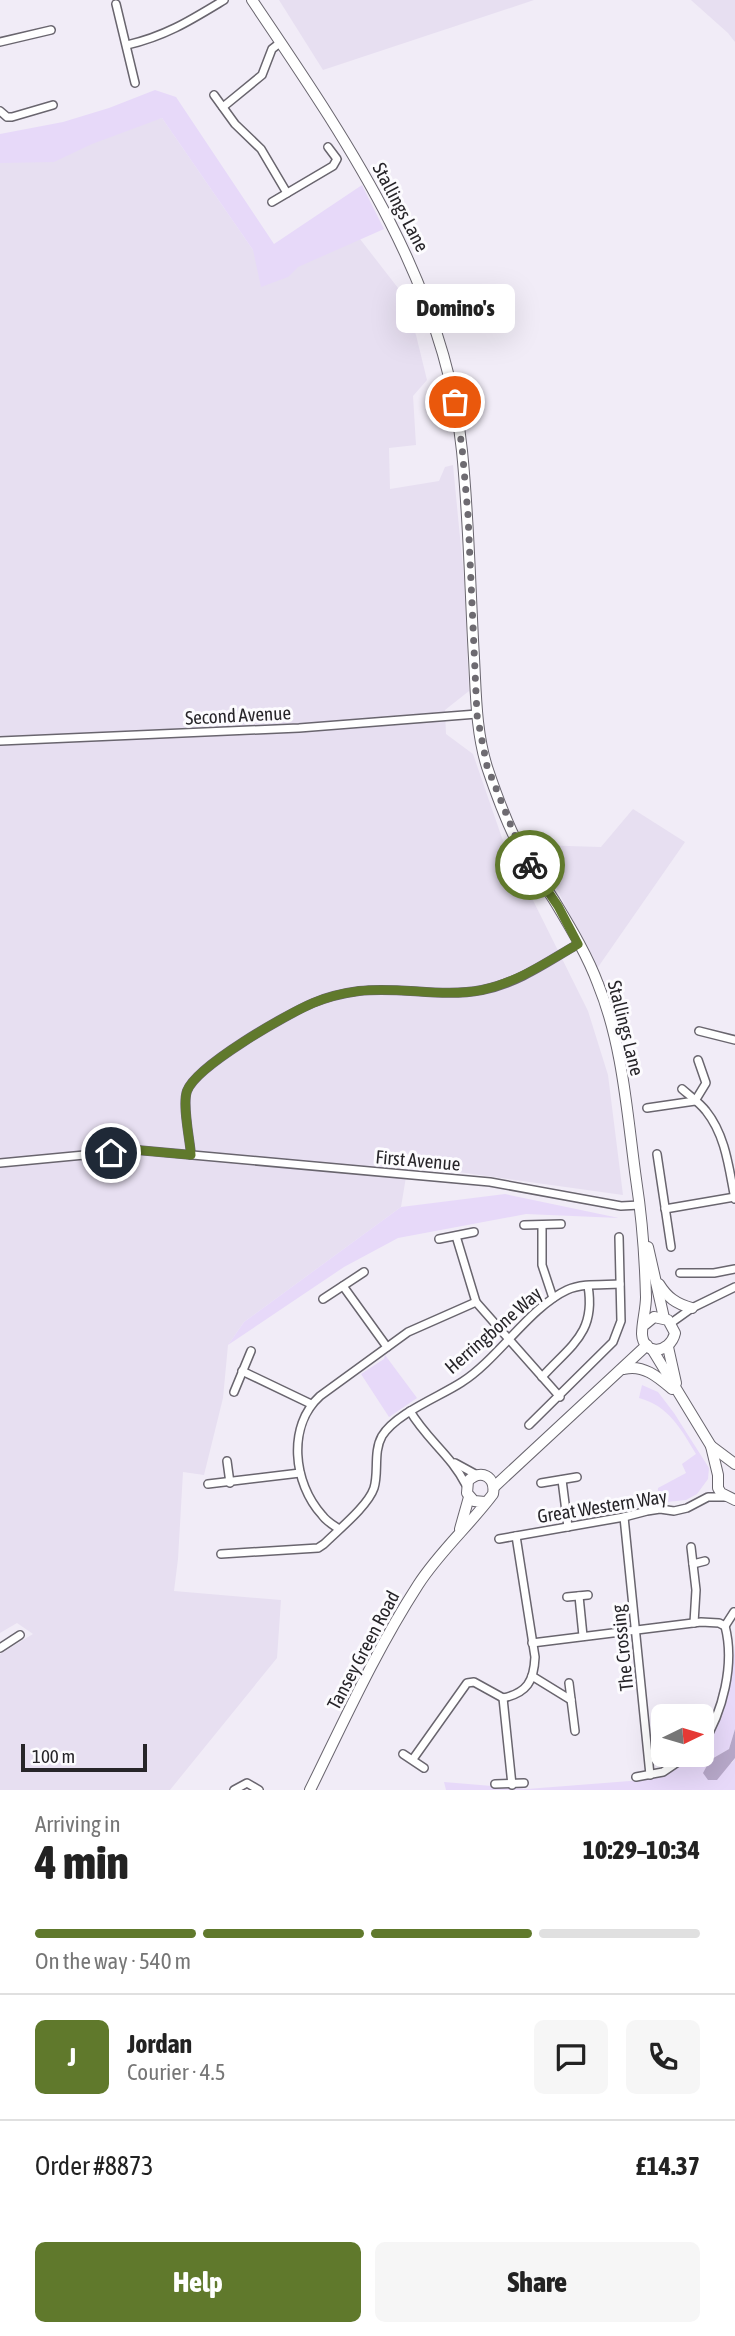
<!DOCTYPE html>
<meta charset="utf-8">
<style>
:root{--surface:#fff;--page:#f6f6f6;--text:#222;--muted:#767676;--line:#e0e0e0;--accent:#60792c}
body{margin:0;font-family:"Asap Condensed",sans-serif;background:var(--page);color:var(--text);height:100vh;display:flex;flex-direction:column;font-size:26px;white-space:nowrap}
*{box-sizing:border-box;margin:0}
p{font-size:23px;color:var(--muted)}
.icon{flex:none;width:38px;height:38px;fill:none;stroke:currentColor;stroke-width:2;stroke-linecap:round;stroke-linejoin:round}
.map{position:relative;height:1790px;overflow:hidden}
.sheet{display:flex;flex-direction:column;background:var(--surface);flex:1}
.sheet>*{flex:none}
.needle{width:46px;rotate:85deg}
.tools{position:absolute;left:651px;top:1704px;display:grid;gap:14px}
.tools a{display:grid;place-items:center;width:63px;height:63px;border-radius:10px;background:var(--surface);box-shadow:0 7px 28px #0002;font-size:35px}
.scale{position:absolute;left:21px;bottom:18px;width:126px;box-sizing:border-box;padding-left:7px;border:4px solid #272529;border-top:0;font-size:19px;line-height:24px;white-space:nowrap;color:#272529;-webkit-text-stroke:5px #fcfbfe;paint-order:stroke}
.pin{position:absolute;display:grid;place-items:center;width:60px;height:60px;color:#fff;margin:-30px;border:4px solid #fff;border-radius:50%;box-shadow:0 2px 7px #0007}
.courier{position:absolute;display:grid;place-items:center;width:70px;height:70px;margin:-35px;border:5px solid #60792c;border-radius:50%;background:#fff;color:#222;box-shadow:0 2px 9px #0007}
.bubble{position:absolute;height:49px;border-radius:10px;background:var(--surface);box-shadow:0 7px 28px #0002;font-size:23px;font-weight:800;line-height:49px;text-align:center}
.head em{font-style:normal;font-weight:800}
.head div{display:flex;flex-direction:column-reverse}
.head{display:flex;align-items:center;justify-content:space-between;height:119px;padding:0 35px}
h1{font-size:46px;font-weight:800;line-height:52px}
.bar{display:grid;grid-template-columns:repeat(4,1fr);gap:10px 7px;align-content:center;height:84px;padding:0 35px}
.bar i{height:9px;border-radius:5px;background:var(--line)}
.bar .on{background:var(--accent)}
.bar p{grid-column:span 4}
.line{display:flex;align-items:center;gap:18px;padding:0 35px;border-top:2px solid var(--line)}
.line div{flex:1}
.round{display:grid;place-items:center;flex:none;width:74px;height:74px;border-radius:10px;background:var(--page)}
.action{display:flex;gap:14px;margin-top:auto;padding:14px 35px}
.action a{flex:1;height:80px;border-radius:10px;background:var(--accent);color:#fff;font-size:28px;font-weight:800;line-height:80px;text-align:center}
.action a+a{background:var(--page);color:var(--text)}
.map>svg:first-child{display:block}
.built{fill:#e7dff1}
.green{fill:#e7d9f9}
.water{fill:#b7a8c9}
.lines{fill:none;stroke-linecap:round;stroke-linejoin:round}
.street-casing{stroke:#69656e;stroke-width:10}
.secondary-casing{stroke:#69656e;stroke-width:12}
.street{stroke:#fff;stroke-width:7}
.secondary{stroke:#fff;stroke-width:10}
.done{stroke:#6e6b71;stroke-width:7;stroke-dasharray:0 12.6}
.route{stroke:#60792c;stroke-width:9}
.labels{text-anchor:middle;stroke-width:6;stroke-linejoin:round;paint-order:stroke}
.street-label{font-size:19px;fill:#272529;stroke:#fcfbfe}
</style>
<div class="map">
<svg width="735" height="1790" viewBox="0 0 735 1790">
<rect width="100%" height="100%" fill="#f1ecf7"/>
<g class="built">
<path d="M279,0H534L323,70Z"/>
<path d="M691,0H735V42L728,33Z"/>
<path d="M162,118L253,250L360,239L398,288L416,335L427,380L413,396L416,445L389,448L390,489L439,481L445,467L453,465L464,579L469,691L445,710L446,734L473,754L502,838L588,1011L608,1075L623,1195L408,1165L401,1207L244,1322L228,1345L223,1398L204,1475L183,1472L178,1559L174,1591L281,1600L277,1658L170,1790H0V1654L33,1634L17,1623L0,1633V143Z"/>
<path d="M633,809L685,842L596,970L536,845L601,847Z"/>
</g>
<g class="green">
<path d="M155,90L176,97L274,244L362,185L384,229L298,267L288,277L261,287L253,250L162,118L92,144L54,162L0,163V134L63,122L109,108Z"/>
<path d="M505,1194L619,1218L526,1214L398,1238L344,1267L228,1345L244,1322L401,1207Z"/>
<path d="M385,1355L417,1398L389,1417L361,1374L384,1359Z"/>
<path d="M642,1385L658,1392L674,1413L709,1468L708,1479L697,1494L686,1500L657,1503L658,1488L686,1473L682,1464L696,1454C681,1429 669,1406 639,1398Z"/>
<path d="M735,1644V1729L729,1749L710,1760L732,1763L735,1758V1790H446L444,1782L527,1789L630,1781L658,1776L687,1763L697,1755H702V1752C726,1721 732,1682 735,1644Z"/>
</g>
<path class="water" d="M735,1729V1758L717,1780H708L703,1773L710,1760L729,1749Z"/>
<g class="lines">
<g class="street-casing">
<g id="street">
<path d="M116,4L135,83"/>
<path d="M0,42L51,30"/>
<path d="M127,45C166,36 191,20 224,0"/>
<path d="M214,95L235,124L261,149L287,193"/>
<path d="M223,107L262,75L272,49L281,42"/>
<path d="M0,111L7,117H12L53,105"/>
<path d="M272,202L333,166L337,159L328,147"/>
<path d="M0,741L299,728L477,714"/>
<path d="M699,1031L735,1040"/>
<path d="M682,1089C690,1096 700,1103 706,1111C726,1136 729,1169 735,1199"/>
<path d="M647,1108L695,1101L706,1083L698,1060"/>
<path d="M657,1154L671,1247"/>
<path d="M191,1155C190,1140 182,1105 187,1091C196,1066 287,1014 313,1003C327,997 344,993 359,991C400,986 441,998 482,990C518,983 547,962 578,944"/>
<path d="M0,1163L137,1150L490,1182L621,1206L640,1205"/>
<path d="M665,1209L735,1197"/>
<path d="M524,1225L561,1224"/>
<path d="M542,1225V1265L553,1298"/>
<path d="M456,1236L476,1302L560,1397"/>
<path d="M439,1239L474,1232"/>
<path d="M680,1273H714L735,1269"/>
<path d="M343,1286L387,1347"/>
<path d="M323,1299L364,1272"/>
<path d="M671,1323L692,1308L735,1287"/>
<path d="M242,1371L311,1404"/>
<path d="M542,1377C571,1345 596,1333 588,1286"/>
<path d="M234,1392L251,1351"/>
<path d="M410,1411C427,1440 451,1455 466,1485"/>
<path d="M529,1425L613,1342L621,1321L619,1237"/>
<path d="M227,1461L230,1483"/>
<path d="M455,1463L477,1475"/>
<path d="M562,1480L568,1527"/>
<path d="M541,1483L577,1477"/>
<path d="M208,1484L300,1473"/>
<path d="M624,1517L650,1775"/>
<path d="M339,1529C333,1525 326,1521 322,1515C293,1483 287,1426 320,1396L408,1332L476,1302"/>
<path d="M499,1539L624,1517L647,1511L660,1509L674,1511L687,1508L708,1497H726"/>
<path d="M691,1547L696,1590L694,1623"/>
<path d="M221,1554L318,1548L324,1544C338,1530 368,1506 374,1488C379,1472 373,1452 382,1436C396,1413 441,1396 462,1382C497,1360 530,1307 567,1290C582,1283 603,1285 620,1284"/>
<path d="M693,1564L705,1561"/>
<path d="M579,1596L583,1636"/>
<path d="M567,1597L588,1595"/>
<path d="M725,1626L734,1612"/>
<path d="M532,1643L701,1622L719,1623L725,1626"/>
<path d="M0,1648L20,1635"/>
<path d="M532,1676L571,1700"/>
<path d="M569,1683L575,1731"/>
<path d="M503,1698L512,1785"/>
<path d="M702,1745C723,1712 735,1664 725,1626"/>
<path d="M403,1754L424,1768"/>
<path d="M413,1759L467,1683L474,1682L503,1698C527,1693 534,1681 535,1657L516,1536"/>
<path d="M636,1777L663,1772L688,1755"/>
<path d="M495,1784L524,1783"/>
<path d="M234,1790L247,1783L259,1790"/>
</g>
</g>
<g class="secondary-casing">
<g id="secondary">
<path d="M252,0C345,138 445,281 462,451C469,520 470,589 474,658C476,694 476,732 487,767C495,791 509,828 521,850C531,869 546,886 557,905C572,930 588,957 598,984C623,1045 627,1114 636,1179C642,1218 645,1258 646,1297C646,1309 642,1322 642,1334C643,1356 670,1354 675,1333L668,1320L654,1317L643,1326"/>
<path d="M648,1247L664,1318"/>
<path d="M659,1284C667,1297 676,1304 692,1308"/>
<path d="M668,1347L676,1383"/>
<path d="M652,1349L711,1446L718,1475V1488L721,1493L735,1500"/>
<path d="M624,1369C643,1364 658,1377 672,1389"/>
<path d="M711,1446L735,1464"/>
<path d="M494,1487L647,1345"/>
<path d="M460,1529L469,1497"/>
<path d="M310,1790C344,1721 376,1650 418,1585C439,1552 470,1525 493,1494C496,1477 481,1468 468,1481L467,1493L474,1501L485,1502"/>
</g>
</g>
<use href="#street" class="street"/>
<use href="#secondary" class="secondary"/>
</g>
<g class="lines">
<path class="done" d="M455,402L462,447L468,515L477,715L487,766L520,848L530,865"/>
<path class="route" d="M111,1153L137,1150L191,1155C190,1140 182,1105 187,1091C196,1066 287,1014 313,1003C327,997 344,993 359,991C400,986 441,998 482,990C518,982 547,962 578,944L558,906L530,865"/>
</g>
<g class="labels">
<g class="street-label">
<text transform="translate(401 207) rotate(62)" y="7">Stallings Lane</text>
<text transform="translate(238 715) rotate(-3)" y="7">Second Avenue</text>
<text transform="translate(626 1028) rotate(76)" y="7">Stallings Lane</text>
<text transform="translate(418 1160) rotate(5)" y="7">First Avenue</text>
<text transform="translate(493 1330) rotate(-41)" y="7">Herringbone Way</text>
<text transform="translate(602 1506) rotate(-9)" y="7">Great Western Way</text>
<text transform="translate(622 1648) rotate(-96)" y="7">The Crossing</text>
<text transform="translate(363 1650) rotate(-62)" y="7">Tansey Green Road</text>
</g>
</g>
</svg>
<div class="tools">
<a><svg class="needle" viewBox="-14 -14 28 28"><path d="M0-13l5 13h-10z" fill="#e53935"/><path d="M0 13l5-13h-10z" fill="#767676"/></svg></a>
</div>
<div class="scale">100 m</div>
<div class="pin" style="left:455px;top:402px;background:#ea580c"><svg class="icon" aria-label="bag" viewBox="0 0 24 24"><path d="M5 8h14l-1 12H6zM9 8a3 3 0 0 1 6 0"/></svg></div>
<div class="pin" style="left:111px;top:1153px;background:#1f2937"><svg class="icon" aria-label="home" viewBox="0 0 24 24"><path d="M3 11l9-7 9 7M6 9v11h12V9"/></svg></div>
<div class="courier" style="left:530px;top:865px"><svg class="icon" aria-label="bike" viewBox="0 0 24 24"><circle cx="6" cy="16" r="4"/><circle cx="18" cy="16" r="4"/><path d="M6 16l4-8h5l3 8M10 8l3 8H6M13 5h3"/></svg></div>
<div class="bubble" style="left:396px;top:284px;width:119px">Domino's</div>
</div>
<section class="sheet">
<div class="head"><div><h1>4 min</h1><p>Arriving in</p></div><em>10:29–10:34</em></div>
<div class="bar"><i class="on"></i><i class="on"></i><i class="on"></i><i></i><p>On the way · 540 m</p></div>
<div class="line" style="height:126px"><b class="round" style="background:var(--accent);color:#fff">J</b><div><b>Jordan</b><p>Courier · 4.5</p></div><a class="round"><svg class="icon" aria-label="chat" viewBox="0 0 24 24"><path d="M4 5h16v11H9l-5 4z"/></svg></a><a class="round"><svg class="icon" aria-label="phone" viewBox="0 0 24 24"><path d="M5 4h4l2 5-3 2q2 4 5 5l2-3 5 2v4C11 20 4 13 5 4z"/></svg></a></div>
<div class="line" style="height:91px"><div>Order #8873</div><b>£14.37</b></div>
<div class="action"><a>Help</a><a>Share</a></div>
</section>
